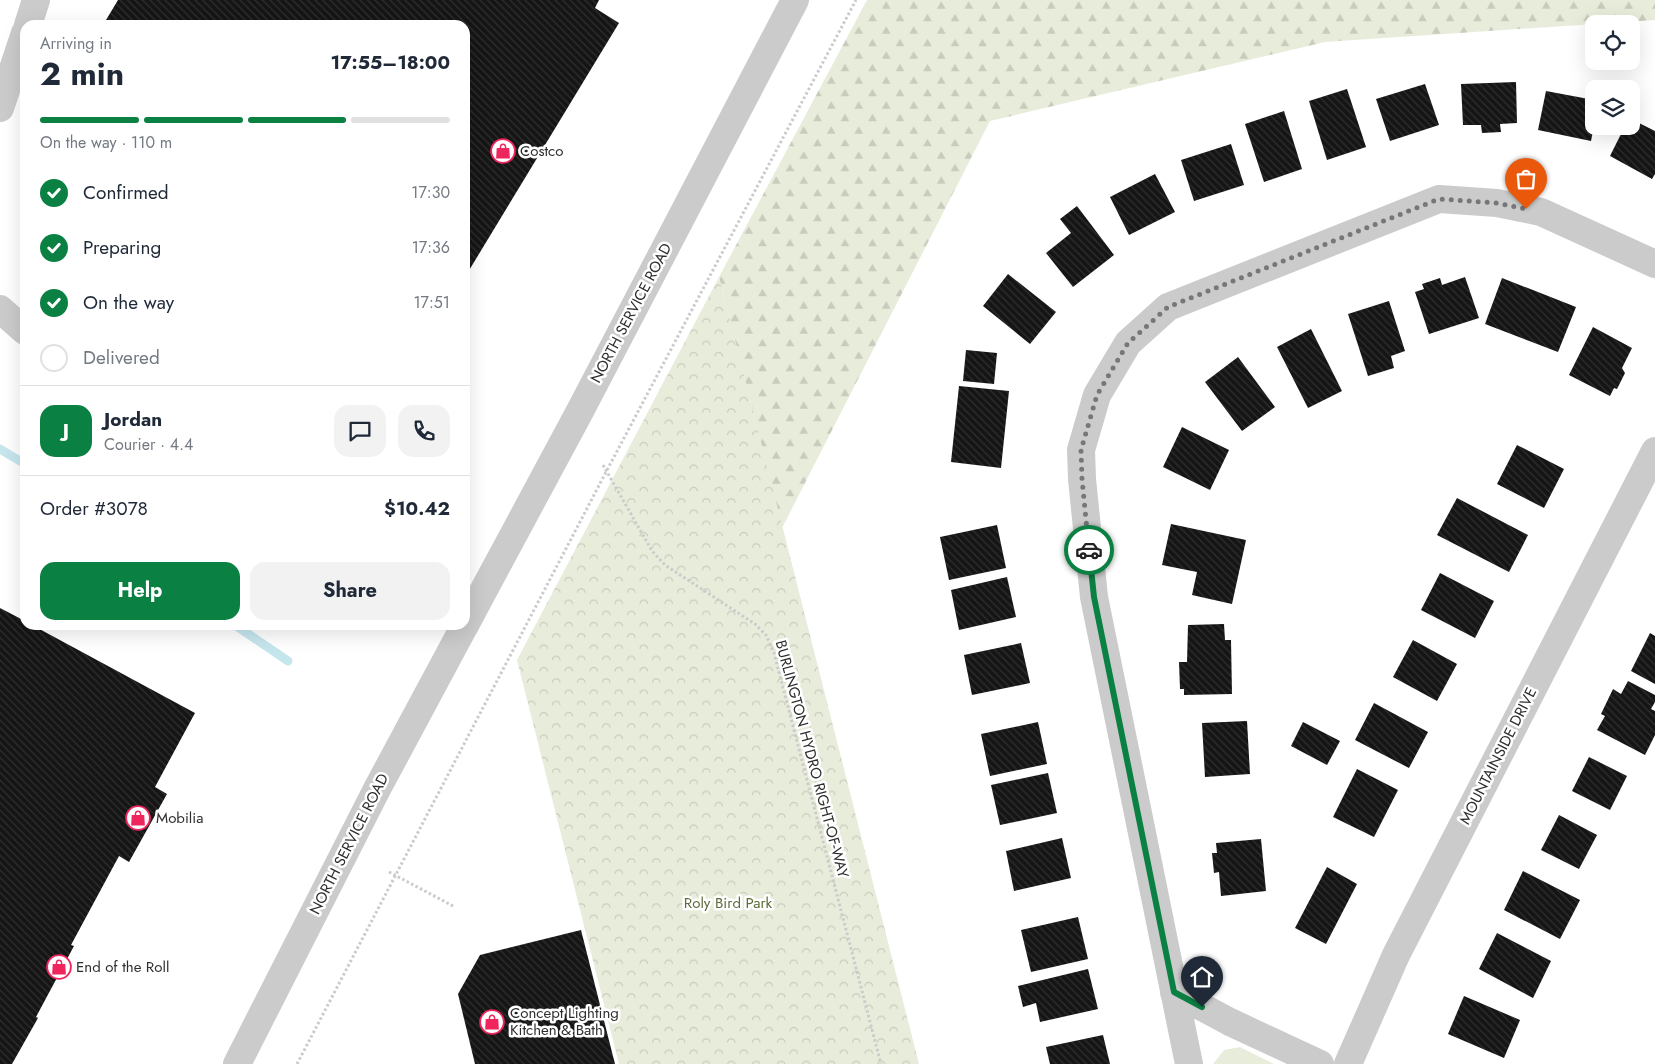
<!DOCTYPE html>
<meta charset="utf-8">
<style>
:root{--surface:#fff;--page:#f2f2f3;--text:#1f2937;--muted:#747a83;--line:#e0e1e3;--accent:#0b8043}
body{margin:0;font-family:Jost,sans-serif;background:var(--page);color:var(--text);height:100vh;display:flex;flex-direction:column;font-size:19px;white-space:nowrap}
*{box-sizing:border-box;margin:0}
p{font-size:16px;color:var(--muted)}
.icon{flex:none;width:28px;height:28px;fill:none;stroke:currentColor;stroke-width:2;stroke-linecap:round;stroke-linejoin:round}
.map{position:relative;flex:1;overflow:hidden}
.sheet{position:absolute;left:20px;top:20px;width:450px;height:610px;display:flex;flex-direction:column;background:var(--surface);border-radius:15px;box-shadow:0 5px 20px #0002}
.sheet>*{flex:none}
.tools{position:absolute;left:1585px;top:15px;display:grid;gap:10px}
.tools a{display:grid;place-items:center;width:55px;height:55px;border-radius:10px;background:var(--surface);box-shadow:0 5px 20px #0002;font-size:25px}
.pin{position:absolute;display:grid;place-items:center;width:42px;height:42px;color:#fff;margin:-51px -21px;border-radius:50% 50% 50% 0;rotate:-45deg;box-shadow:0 0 5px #0007}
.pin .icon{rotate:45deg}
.courier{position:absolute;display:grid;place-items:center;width:50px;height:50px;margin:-25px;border:4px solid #0b8043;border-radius:50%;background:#fff;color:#222;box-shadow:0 1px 6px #0007}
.headline em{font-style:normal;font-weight:700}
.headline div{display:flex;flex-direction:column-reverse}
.headline{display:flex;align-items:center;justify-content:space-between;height:85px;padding:0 20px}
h1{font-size:32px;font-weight:700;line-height:38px}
.bar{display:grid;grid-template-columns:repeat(4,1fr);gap:8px 5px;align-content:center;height:60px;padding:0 20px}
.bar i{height:6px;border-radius:4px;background:var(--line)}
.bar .active{background:var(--accent)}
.bar p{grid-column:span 4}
.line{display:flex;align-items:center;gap:12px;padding:0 20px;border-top:1px solid var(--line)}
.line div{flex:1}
.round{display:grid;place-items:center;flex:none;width:52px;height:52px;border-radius:15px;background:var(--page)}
ol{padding:0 20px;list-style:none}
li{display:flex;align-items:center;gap:15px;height:55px}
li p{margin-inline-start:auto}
li .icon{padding:5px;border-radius:50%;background:var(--accent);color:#fff;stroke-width:4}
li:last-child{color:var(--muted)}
li i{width:28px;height:28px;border:2px solid var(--line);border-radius:50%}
.action{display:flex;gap:10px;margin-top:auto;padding:10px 20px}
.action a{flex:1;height:58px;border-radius:15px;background:var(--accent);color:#fff;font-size:20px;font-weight:700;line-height:58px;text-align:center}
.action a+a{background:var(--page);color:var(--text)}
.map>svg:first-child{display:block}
.green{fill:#e8eddb}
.forest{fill:url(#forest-firs)}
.park{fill:url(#park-crowns)}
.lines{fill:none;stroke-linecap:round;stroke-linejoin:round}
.stream{stroke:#c6e6ee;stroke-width:9}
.building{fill:url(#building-back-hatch)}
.path{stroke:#cbcbcb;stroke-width:3;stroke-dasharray:2.5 2.5;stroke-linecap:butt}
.minor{stroke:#cbcbcb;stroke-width:28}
.done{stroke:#777;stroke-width:5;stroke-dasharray:0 9}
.route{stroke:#0b8043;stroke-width:6}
.labels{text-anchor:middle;stroke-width:5;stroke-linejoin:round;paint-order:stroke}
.poi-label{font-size:15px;fill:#2e2e2e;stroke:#fff;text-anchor:start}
.street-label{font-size:15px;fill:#2e2e2e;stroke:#fff}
.park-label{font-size:15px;fill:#5b6d39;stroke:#fff}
</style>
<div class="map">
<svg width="1655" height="1064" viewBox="0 0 1655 1064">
<defs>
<pattern id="forest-firs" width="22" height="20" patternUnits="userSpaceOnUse" patternTransform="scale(1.25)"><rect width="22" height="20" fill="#e8eddb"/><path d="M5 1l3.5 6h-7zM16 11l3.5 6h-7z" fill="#c7ccbc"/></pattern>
<pattern id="park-crowns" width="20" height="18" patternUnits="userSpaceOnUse" patternTransform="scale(1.25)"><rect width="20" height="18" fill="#e8eddb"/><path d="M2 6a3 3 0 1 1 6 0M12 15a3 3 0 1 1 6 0" fill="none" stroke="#c7ccbc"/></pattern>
<pattern id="building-back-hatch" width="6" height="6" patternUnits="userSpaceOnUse" patternTransform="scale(1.25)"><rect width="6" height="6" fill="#151515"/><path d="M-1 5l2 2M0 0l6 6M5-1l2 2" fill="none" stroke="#2f2f2f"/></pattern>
</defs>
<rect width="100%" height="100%" fill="#fff"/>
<path class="green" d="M1240,1047L1274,1064H1213L1224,1050Z"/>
<path class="forest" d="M867,0H1655V20L1325,42L990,121L782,528L719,277Z"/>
<path class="park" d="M719,277L919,1064H619L517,660Z"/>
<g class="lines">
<g class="stream">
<path d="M0,449L25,464"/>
<path d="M235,625L288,661"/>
</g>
</g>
<g class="building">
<path d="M118,0H599L595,8L619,23L465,277V25H103Z"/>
<path d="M1516,82L1517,123L1500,124L1501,132L1482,133L1481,125H1463L1461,84Z"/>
<path d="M1425,84L1439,125L1390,141L1376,99Z"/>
<path d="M1347,89L1366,147L1327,160L1309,101Z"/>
<path d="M1546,91L1594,100V126L1591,141L1538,130Z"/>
<path d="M1284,111L1302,169L1264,182L1245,124Z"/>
<path d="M1631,119L1655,131V174L1652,179L1610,156L1625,126H1631Z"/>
<path d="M1231,144L1244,185L1194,201L1181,160Z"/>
<path d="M1155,174L1175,212L1129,235L1110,197Z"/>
<path d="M1077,206L1114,255L1073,287L1046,253L1071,233L1060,219Z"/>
<path d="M1008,274L1056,312L1030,344L983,306Z"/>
<path d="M1465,277L1479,318L1429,334L1415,292L1424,289L1422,284L1440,278L1442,285Z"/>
<path d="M1502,278L1576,307L1558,352L1485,324Z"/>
<path d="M1389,301L1405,351L1391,356L1394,368L1368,376L1348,314Z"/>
<path d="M1593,327L1632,348L1622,368L1625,373L1617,389L1614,388L1610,396L1569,375Z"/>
<path d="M1311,329L1342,391L1308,408L1277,347Z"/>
<path d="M966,350L997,353L994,384L963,381Z"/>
<path d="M1238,357L1275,407L1242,431L1205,382Z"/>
<path d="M959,386L1009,391L1001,468L951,462Z"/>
<path d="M1182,427L1229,450L1210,490L1163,467Z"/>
<path d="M1517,445L1564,469L1544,508L1497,484Z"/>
<path d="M1457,498L1528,535L1509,572L1437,535Z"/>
<path d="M1171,524L1246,540L1232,604L1192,595L1197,572L1162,565Z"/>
<path d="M997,525L1006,568L949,580L940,537Z"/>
<path d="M1440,573L1494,601L1475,638L1421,610Z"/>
<path d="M1007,577L1016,617L959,630L951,590Z"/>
<path d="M0,608L25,621V625H32L195,713L155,787L167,794L129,862L119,856L71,945L74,946L36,1017L38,1018L12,1064H0Z"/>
<path d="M1224,624L1225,640H1231L1232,694L1184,695V689H1180L1179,662H1187L1188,625Z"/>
<path d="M1650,633L1655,636V684L1631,671Z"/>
<path d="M1413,640L1457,664L1437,701L1393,677Z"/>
<path d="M1021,643L1030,683L972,695L964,655Z"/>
<path d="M1628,681L1655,695V702L1651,709L1655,711V735L1645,755L1597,730L1605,716L1601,714L1613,689L1621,694Z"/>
<path d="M1374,703L1428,732L1409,768L1355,740Z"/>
<path d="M1247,721L1250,774L1205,777L1202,723Z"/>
<path d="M1038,722L1047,764L990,776L981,734Z"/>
<path d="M1303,722L1340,741L1327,765L1291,746Z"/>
<path d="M1589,757L1627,776L1610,810L1572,791Z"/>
<path d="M1357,769L1398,790L1374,837L1333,817Z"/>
<path d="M1048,773L1057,813L1000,825L991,785Z"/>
<path d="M1559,815L1597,835L1579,869L1541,850Z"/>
<path d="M1062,838L1071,878L1014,891L1006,851Z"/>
<path d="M1261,839L1266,891L1221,896L1219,872L1214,873L1212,853H1217L1216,843Z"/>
<path d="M1327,867L1357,884L1326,944L1295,928Z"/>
<path d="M1523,871L1580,900L1560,939L1504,910Z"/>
<path d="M1078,917L1088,959L1031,972L1021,930Z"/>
<path d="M581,930L615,1064H475L458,994L480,955Z"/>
<path d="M1497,933L1551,961L1533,998L1479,969Z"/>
<path d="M1088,969L1098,1009L1040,1022L1036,1003L1023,1007L1018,986Z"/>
<path d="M1464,996L1520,1020L1504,1058L1448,1034Z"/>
<path d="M1103,1035L1110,1064H1050L1046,1047Z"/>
</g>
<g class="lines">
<g class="path">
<path d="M603,465L652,551L665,565L755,624L766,635L774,653L881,1064"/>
<path d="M389,872L455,907"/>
<path d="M297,1064L606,472L856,0"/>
</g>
<g class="minor">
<path d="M28,25L36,0"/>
<path d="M0,108L25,33"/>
<path d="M0,309L25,331"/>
<path d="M465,625L580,411L795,0"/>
<path d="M1174,992L1230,1022L1320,1064"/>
<path d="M237,1064L377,789L465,625"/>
<path d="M1189,1064L1094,597L1082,479L1081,450L1097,395L1128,343L1168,307L1439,199L1497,203L1541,212L1655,264"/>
<path d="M1348,1064L1396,955L1655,451"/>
</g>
</g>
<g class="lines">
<path class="done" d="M1089,550L1082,479L1081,450L1097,395L1128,343L1168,307L1439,199L1497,203L1526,209"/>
<path class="route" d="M1089,550L1094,597L1174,992L1202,1007"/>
</g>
<defs>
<g id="shop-ring" transform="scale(1.25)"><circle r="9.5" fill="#fff" stroke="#ef265d" stroke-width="1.5"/><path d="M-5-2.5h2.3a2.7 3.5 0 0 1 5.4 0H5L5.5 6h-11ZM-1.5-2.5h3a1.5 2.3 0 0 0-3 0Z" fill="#ef265d"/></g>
</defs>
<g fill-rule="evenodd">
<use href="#shop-ring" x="503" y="151"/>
<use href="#shop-ring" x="138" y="818"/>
<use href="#shop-ring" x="59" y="967"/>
<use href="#shop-ring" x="492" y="1022"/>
</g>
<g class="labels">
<g class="poi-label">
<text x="520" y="156">Costco</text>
<text x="156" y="823">Mobilia</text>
<text x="76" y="972">End of the Roll</text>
<text x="510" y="1018">Concept Lighting<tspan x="510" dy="17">Kitchen &amp; Bath</tspan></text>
</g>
<g class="street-label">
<text transform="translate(631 313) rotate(-62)" y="5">NORTH SERVICE ROAD</text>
<text transform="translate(1498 756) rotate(-63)" y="5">MOUNTAINSIDE DRIVE</text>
<text transform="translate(812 759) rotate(75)" y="5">BURLINGTON HYDRO RIGHT-OF-WAY</text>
<text transform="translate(349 844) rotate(-63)" y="5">NORTH SERVICE ROAD</text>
</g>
<g class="park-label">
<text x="728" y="908">Roly Bird Park</text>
</g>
</g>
</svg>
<div class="tools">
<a><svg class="icon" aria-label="locate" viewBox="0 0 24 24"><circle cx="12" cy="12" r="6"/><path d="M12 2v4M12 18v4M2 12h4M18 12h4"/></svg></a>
<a><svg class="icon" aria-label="layers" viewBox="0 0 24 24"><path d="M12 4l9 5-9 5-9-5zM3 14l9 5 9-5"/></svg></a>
</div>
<div class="pin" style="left:1526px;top:209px;background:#ea580c"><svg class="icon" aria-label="bag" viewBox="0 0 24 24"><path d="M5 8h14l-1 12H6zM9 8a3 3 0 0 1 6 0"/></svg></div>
<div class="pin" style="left:1202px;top:1007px;background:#1f2937"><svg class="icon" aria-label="home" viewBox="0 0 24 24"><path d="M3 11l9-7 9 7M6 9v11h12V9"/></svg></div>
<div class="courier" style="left:1089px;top:550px"><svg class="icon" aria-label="car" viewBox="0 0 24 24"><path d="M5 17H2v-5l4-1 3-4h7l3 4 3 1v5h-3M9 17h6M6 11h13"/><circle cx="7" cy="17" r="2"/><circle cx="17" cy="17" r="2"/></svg></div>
<section class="sheet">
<div class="headline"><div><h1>2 min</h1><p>Arriving in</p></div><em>17:55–18:00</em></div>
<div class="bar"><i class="active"></i><i class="active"></i><i class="active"></i><i></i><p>On the way · 110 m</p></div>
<ol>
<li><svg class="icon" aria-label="check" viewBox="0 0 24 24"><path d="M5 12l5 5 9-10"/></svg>Confirmed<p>17:30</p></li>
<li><svg class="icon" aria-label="check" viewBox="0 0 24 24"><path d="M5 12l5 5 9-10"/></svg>Preparing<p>17:36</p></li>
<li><svg class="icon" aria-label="check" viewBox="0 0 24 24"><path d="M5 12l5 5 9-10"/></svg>On the way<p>17:51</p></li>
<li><i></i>Delivered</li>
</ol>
<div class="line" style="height:90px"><b class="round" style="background:var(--accent);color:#fff">J</b><div><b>Jordan</b><p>Courier · 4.4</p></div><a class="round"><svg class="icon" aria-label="chat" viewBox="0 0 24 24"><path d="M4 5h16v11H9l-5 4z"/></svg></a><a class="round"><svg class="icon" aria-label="phone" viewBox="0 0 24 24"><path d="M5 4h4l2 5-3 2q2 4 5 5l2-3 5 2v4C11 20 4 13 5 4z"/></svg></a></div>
<div class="line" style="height:65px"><div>Order #3078</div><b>$10.42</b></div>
<div class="action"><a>Help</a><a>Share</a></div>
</section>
</div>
